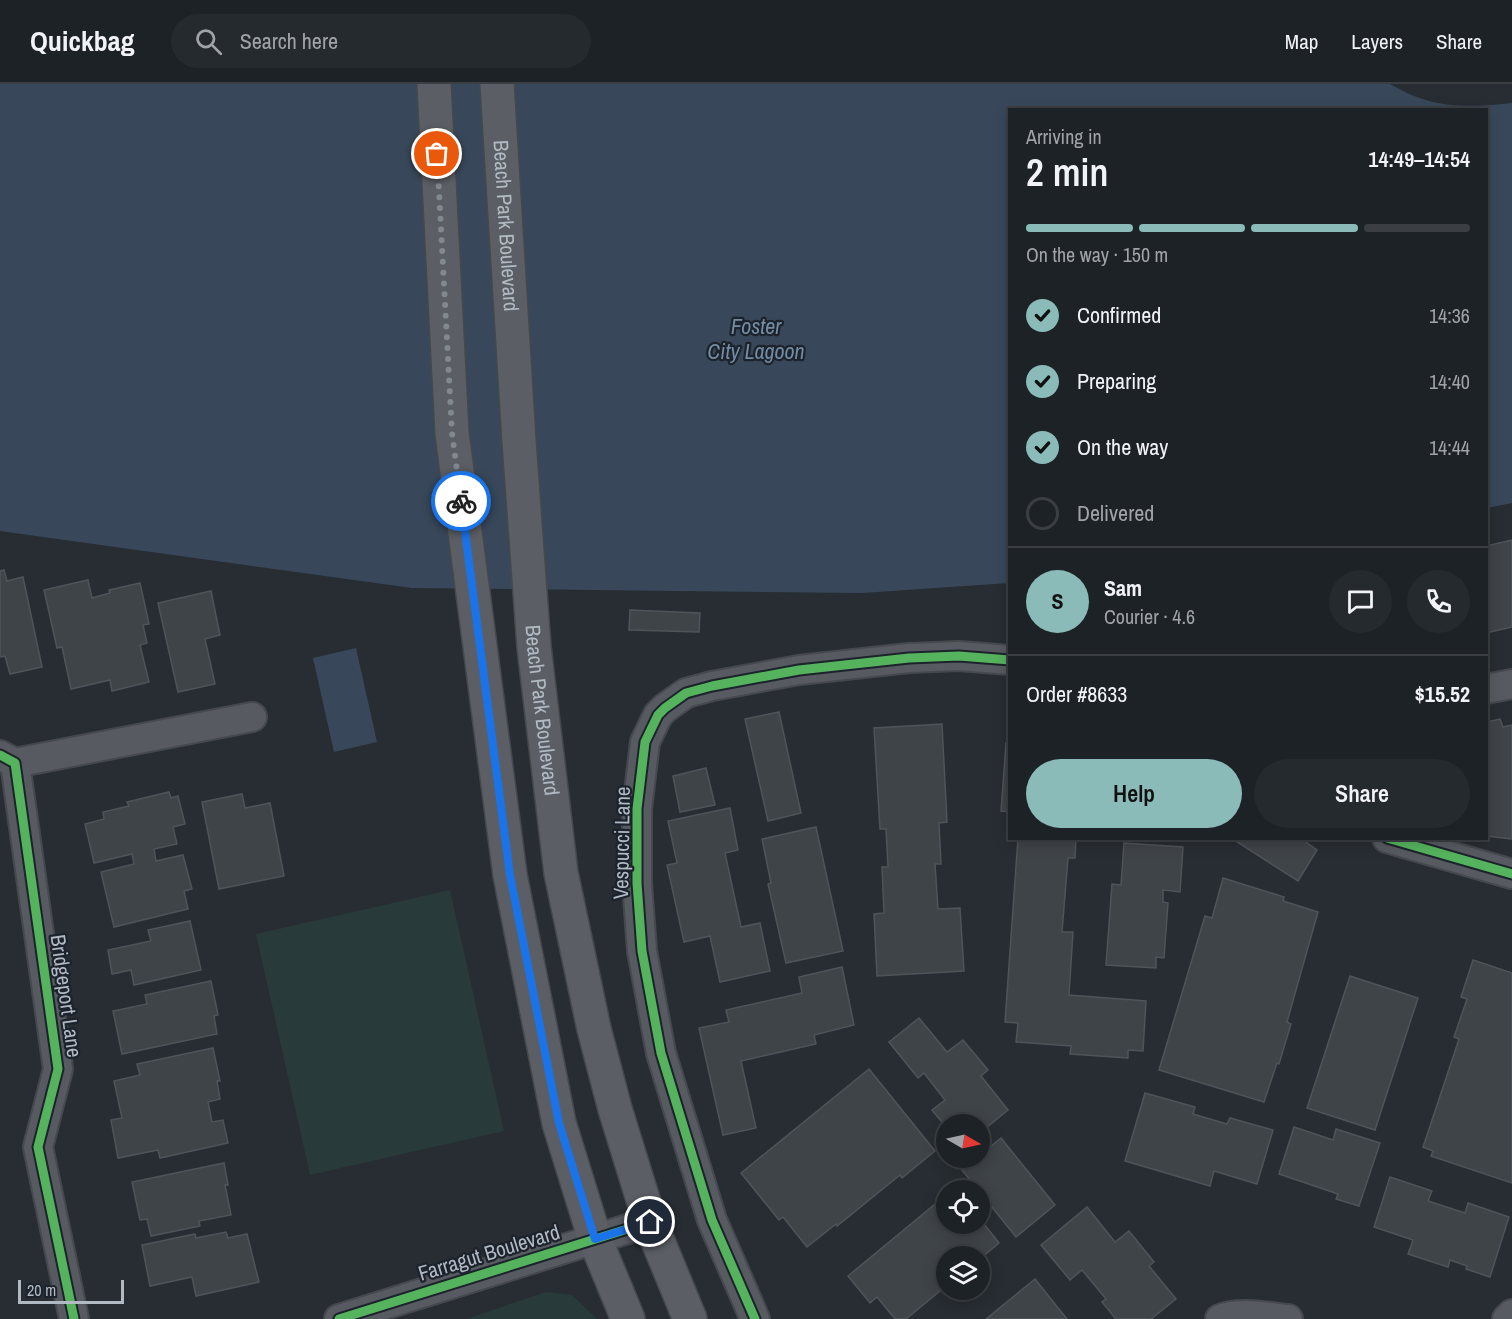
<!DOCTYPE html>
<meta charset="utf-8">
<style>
:root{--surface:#1d2226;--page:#252a2e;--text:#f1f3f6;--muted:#a0a4a7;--line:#3b3f43;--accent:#8bbbb9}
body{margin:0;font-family:"Archivo Narrow",sans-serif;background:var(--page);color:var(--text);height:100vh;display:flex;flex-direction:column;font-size:22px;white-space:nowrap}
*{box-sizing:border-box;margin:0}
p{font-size:20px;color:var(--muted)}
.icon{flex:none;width:33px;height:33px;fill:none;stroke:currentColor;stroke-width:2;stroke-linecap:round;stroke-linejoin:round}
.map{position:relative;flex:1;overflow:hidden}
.panel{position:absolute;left:1008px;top:24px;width:480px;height:732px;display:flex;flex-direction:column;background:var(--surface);border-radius:0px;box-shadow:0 3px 15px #0003,0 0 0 2px var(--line)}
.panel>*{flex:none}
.needle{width:39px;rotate:99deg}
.controls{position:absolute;left:936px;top:1030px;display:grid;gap:12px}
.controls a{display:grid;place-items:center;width:54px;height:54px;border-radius:50%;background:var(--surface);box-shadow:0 3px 15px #0003,0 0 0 2px var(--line);font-size:30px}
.scale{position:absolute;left:18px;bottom:15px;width:106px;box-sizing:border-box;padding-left:6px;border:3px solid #b1b9c3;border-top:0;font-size:16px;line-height:21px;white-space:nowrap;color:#b1b9c3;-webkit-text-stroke:4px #1c232c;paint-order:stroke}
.pin{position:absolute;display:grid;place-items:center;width:51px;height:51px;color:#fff;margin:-26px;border:3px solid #fff;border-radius:50%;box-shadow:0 2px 6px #0007}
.courier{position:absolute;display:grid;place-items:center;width:60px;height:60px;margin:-30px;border:4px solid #1a73e8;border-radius:50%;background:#fff;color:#222;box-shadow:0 2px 8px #0007}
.headline em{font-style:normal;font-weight:600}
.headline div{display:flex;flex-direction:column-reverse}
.headline{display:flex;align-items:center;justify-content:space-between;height:102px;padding:0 18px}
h1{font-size:39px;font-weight:600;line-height:45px}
.bar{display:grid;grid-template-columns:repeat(4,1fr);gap:9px 6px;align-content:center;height:72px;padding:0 18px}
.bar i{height:8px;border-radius:4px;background:var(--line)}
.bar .selected{background:var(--accent)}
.bar p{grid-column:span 4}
.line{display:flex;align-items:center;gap:15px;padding:0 18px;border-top:2px solid var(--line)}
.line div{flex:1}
.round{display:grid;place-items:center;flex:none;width:63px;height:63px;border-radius:32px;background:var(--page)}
ol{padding:0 18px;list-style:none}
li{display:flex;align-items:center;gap:18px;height:66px}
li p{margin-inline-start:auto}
li .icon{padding:6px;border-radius:50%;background:var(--accent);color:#111;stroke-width:4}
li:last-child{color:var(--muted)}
li i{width:33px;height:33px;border:3px solid var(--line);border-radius:50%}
.cta{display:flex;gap:12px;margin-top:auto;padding:12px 18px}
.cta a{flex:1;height:69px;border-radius:36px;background:var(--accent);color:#111;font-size:24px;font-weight:600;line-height:69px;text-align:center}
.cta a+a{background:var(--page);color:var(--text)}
header{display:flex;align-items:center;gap:36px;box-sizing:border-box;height:84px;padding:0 30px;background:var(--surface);border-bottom:2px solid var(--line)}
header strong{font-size:28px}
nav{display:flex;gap:33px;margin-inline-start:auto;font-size:21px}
.search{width:420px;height:54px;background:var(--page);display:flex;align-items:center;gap:15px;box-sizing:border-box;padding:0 21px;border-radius:33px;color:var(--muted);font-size:22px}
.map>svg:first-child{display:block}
.green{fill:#293a3a}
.water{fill:#38485a}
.building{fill:#3f4449;stroke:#4f545a;stroke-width:1.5}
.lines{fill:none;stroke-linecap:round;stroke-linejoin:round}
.street-casing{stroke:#45494d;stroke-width:32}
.secondary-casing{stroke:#45494d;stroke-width:36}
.street{stroke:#575a60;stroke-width:28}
.secondary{stroke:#5b5f65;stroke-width:33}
.cycleway-casing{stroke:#1c232c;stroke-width:13}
.cycleway{stroke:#56b35d;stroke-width:9}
.done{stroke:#818890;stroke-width:6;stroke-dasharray:0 10.8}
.route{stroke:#1a73e8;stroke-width:8}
.labels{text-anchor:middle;stroke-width:4.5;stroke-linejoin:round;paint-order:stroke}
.street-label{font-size:21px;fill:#b1b9c3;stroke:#1c232c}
.water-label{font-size:22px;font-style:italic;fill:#748ca4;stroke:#1c232c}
</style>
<header>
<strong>Quickbag</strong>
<div class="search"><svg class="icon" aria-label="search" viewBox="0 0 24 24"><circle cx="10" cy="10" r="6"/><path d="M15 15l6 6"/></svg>Search here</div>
<nav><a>Map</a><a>Layers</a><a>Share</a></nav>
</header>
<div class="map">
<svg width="1512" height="1235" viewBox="0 0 1512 1235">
<rect width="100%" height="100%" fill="#272d32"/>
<g class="green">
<path d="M450,806L504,1047L310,1091L256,850Z"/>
<path d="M546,1208L572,1211L597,1235H466Z"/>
</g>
<g class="water">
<path d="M0,0H1390C1432,25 1465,24 1512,19V419L1487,424L1486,26H1010L1009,499L862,509L412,504L0,447Z"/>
<path d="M356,564L377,658L334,668L313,574Z"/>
</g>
<g class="building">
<path d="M1512,456V543L1486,549V462Z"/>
<path d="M4,486L7,497L23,493L42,583L10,590L5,572L0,573V487Z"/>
<path d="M88,496L92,514L110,509L109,506L140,499L149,540L143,541L147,559L140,561L149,598L112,607L110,596L71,605L62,563L57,564L44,506Z"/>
<path d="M211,507L220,551L205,555L215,600L178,608L158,519Z"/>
<path d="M630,526L700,529L699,548L629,546Z"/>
<path d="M779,628L801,729L768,737L745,635Z"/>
<path d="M1500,635L1503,643L1512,641V755L1486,752V638Z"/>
<path d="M942,640L947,738L939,739L941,780H935L938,825L960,824L964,887L877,892L874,830L884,829L882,783H888L886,745H880L874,644Z"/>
<path d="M1006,659H1010V728L1001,727Z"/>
<path d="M706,684L715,721L680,728L673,692Z"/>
<path d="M169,708L171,714L178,712L185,740L173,743L177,760L154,765L156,777L183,771L192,805L184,807L188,825L114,843L101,788L134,780L132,770L94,779L85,740L104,735L103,728L129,722L127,718Z"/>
<path d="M242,710L245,724L270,719L284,792L219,805L202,718Z"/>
<path d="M730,724L738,766L725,769L741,843L760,839L770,887L720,898L710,852L684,858L667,781L677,779L668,737Z"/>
<path d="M816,743L843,867L786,879L768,800L771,799L762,755Z"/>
<path d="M1018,754H1076L1075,774H1068L1062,848H1073L1069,911L1146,917L1143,967L1128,966V974L1070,970L1071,962L1016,958L1018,939L1005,938Z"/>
<path d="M1231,754H1300L1317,766L1298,797Z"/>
<path d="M1124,759L1183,763L1180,808L1163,806V818L1168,819L1164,874L1156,873V884L1106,881L1112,800L1121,801Z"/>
<path d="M1223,794L1284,813L1283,817L1318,828L1287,938L1291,940L1279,980L1277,979L1264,1018L1159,986L1205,832L1212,834Z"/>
<path d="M190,837L201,886L134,901L131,886L112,890L108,866L151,857L148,846Z"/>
<path d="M1473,876L1512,889V1099L1431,1072L1433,1067L1423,1063L1459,955L1454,953L1467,915L1461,913Z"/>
<path d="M842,883L854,941L814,951L816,960L741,977L756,1044L723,1051L699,944L729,938L726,926L802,909L799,893Z"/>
<path d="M1350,892L1418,914L1375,1046L1307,1024Z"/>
<path d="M211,897L218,931L214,932L217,950L122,970L113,927L147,920L145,911Z"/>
<path d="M919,934L947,968L963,956L988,986L981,992L1008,1026L980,1049V1041H946V1043L932,1026L945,1016L924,989L918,994L889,958Z"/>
<path d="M213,964L220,997H217L220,1015L208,1018L212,1038L223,1036L228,1059L160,1074L158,1066L118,1074L111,1036L122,1034L114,997L140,991L137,980Z"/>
<path d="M869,985L935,1067L902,1094L900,1091L837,1142L836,1140L807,1163L783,1133L779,1136L741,1089Z"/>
<path d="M1145,1009L1195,1023L1193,1030L1227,1040L1230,1034L1273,1046L1257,1100L1214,1087L1210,1102L1125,1077Z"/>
<path d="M1294,1043L1333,1056L1336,1045L1380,1059L1359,1122L1336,1115L1338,1110L1279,1090Z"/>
<path d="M1001,1054L1055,1121L1016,1153L962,1086L976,1074H980V1071Z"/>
<path d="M224,1079L228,1101H225L231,1131L199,1137L200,1142L151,1152L147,1135L140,1136L132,1098Z"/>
<path d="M1390,1093L1432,1107L1428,1117L1465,1129L1468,1119L1509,1133L1490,1193L1466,1185L1467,1182L1450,1176L1448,1183L1408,1170L1413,1156L1374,1143Z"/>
<path d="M946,1111V1140H980V1135L999,1159L980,1175V1173H946V1202L906,1235H895L877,1213L870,1219L848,1192Z"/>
<path d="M1087,1123L1115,1158L1129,1147L1154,1178L1149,1182L1176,1215L1151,1235H1116L1102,1218L1106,1215L1082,1186L1070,1196L1041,1161Z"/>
<path d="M226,1148L228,1154L247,1150L259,1198L196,1212L192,1193L150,1202L142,1161L195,1150L196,1154Z"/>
<path d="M1035,1195L1067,1235H986Z"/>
</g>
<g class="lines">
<g class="street-casing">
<g id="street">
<path d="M1486,605L1512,600"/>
<path d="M0,671L15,679L58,985L38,1063L74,1235"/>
<path d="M15,679L252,633"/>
<path d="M1387,754L1512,790"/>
<path d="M339,1235L650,1138"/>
<path d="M755,1235L712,1136L661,969L642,867L637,799V725L645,658L658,631L665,624L686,609L712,602L799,586L909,574L959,572L1010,576"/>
<path d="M1220,1235C1237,1227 1269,1233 1288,1235"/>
<path d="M1507,1235L1512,1230"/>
</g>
</g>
<g class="secondary-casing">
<g id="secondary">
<path d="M434,0L452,349L510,791L559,1039L595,1155L628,1235"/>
<path id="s1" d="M497,0L519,357L534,563L561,789L594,945L615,1025L650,1138L690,1235"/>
</g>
</g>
<use href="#street" class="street"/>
<use href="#secondary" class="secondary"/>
<g class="cycleway-casing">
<g id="cycleway">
<path d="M0,671L15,679L58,985L38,1063L74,1235"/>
<path d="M1387,754L1512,790"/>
<path d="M339,1235L650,1138"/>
<path d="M755,1235L712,1136L661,969L642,867L637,799V725L645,658L658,631L665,624L686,609L712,602L799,586L909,574L959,572L1010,576"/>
</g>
</g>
<use href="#cycleway" class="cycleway"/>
</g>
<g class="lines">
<path class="done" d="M437,70L452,349L461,417"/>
<path class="route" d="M461,417L510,791L559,1039L595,1155L650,1138"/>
</g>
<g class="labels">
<g class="street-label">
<text dy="7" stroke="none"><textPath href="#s1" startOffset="142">Beach Park Boulevard</textPath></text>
<text dy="7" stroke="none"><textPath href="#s1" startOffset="628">Beach Park Boulevard</textPath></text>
<text transform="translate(622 759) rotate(-89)" y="7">Vespucci Lane</text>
<text transform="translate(66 912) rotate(82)" y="7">Bridgeport Lane</text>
<text transform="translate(489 1169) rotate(-17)" y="7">Farragut Boulevard</text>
</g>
<g class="water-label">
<text x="756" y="250">Foster<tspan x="756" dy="25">City Lagoon</tspan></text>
</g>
</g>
</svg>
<div class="controls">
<a><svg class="needle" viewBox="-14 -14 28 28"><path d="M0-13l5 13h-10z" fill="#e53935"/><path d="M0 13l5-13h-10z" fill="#a0a4a7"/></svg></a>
<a><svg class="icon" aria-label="locate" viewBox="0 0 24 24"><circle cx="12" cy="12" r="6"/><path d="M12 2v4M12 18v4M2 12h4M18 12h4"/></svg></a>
<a><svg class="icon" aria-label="layers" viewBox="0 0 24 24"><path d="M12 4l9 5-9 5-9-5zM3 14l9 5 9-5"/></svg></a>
</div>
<div class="scale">20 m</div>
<div class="pin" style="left:437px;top:70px;background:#ea580c"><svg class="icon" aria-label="bag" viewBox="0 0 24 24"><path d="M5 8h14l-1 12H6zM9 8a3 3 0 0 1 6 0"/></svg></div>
<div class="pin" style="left:650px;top:1138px;background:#1f2937"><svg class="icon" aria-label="home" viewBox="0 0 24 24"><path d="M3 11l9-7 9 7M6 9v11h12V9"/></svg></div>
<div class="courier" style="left:461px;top:417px"><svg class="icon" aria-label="bike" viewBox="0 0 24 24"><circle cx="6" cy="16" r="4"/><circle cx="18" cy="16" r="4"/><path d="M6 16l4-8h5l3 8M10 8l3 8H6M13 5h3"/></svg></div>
<section class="panel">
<div class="headline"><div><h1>2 min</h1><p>Arriving in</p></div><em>14:49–14:54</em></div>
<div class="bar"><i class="selected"></i><i class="selected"></i><i class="selected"></i><i></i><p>On the way · 150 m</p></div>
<ol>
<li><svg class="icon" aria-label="check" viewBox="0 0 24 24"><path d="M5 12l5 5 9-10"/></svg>Confirmed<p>14:36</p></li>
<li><svg class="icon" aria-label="check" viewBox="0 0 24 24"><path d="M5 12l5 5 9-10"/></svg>Preparing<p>14:40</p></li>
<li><svg class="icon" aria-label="check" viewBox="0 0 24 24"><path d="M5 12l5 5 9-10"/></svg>On the way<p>14:44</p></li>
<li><i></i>Delivered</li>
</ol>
<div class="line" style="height:108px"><b class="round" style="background:var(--accent);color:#111">S</b><div><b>Sam</b><p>Courier · 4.6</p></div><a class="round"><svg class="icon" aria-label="chat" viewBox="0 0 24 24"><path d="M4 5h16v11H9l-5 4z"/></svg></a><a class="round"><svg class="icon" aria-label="phone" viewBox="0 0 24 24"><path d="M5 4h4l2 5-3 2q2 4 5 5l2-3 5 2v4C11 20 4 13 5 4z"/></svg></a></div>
<div class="line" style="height:78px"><div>Order #8633</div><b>$15.52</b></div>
<div class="cta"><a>Help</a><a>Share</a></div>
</section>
</div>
